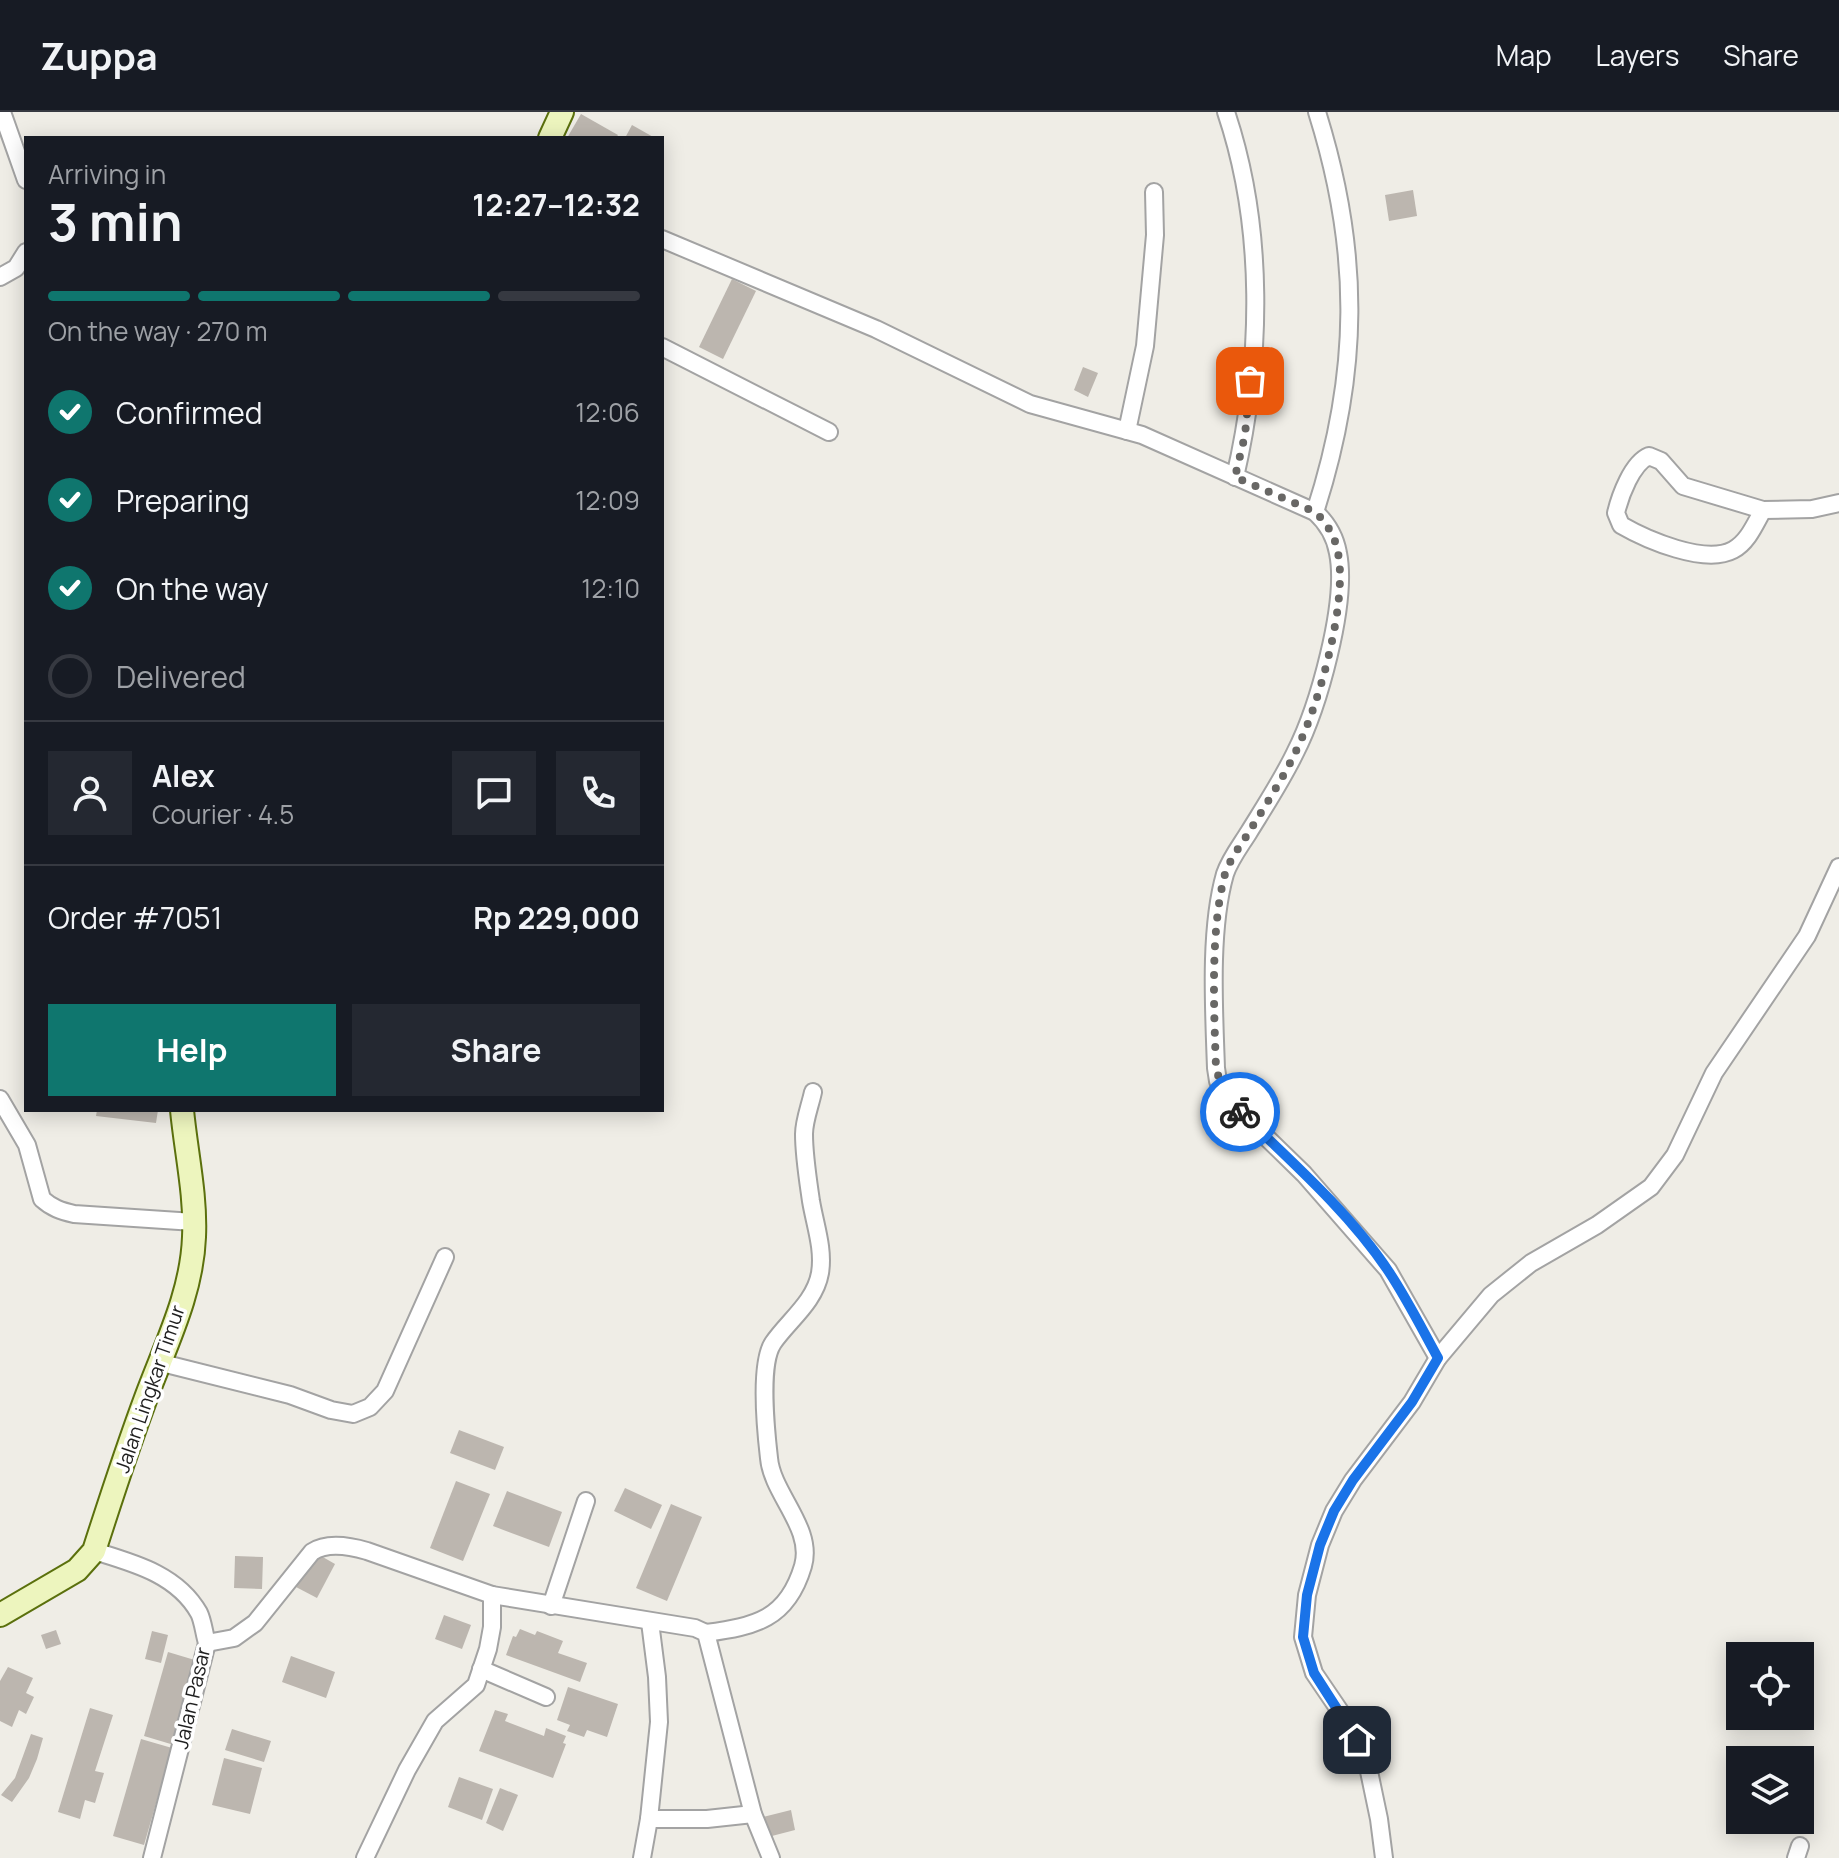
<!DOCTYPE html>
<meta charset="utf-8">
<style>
:root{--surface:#171b24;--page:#242831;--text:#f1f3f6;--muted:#9ea1a6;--line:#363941;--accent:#0f766e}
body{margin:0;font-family:Manrope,sans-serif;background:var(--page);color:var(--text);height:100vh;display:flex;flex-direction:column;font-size:30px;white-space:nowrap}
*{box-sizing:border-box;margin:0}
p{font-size:26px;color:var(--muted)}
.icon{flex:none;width:44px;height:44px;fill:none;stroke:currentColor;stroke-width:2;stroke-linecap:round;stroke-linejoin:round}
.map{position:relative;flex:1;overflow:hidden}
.drawer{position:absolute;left:24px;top:24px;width:640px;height:976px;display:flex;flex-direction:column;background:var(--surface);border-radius:0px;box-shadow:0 4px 20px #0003}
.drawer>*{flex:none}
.controls{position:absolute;left:1726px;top:1530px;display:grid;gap:16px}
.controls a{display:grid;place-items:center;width:88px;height:88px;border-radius:0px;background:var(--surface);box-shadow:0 4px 20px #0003;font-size:40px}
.pin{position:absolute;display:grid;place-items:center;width:68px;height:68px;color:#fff;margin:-34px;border-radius:16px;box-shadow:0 4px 12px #0006}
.courier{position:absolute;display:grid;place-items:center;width:80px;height:80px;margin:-40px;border:6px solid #1a73e8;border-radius:50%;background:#fff;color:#222;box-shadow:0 2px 10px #0007}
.overview em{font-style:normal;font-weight:700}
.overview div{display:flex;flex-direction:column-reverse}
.overview{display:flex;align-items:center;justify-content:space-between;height:136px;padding:0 24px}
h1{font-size:52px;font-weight:700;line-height:60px}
.bar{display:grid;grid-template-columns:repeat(4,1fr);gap:12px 8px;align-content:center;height:96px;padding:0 24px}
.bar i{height:10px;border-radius:6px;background:var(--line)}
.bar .selected{background:var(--accent)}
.bar p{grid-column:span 4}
.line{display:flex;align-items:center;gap:20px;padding:0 24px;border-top:2px solid var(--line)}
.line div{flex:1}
.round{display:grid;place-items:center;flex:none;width:84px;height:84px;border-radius:0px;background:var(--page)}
ol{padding:0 24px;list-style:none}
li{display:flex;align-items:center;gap:24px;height:88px}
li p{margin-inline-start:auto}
li .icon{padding:8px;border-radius:50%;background:var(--accent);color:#fff;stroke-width:4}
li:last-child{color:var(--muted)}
li i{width:44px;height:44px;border:4px solid var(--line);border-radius:50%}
.cta{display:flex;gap:16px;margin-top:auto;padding:16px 24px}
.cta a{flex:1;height:92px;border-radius:0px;background:var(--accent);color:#fff;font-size:32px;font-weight:700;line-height:92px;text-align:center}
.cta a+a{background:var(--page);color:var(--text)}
header{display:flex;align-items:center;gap:48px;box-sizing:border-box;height:112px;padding:0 40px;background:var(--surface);border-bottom:2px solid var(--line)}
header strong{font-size:38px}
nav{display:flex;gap:44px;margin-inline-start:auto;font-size:28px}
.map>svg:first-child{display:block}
.building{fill:#bcb6af}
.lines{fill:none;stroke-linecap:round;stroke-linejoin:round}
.street-casing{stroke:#a3a3a3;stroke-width:20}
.secondary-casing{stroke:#5b700d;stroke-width:26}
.street{stroke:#fff;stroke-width:16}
.secondary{stroke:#edf5be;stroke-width:22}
.done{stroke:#686765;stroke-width:8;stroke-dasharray:0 14.4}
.route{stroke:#1a73e8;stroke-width:10}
.labels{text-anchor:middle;stroke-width:7;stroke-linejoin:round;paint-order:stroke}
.street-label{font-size:20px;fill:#1f1f1f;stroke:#fff}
</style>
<header>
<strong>Zuppa</strong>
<nav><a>Map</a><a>Layers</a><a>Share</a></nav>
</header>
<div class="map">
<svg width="1839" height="1746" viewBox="0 0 1839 1746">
<rect width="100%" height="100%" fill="#efede6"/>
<g class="building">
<path d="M581,2L618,23L616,26H567Z"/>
<path d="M632,13L655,26H625Z"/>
<path d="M1413,78L1417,104L1389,109L1385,83Z"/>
<path d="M732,167L756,179L723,247L699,235Z"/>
<path d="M1083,255L1098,261L1088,285L1074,278Z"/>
<path d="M97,998H158L156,1011L96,1004Z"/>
<path d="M459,1318L504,1335L495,1358L450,1341Z"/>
<path d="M456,1369L490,1382L463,1449L430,1436Z"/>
<path d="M625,1376L662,1393L651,1417L614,1399Z"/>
<path d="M507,1379L562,1400L549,1435L493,1414Z"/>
<path d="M671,1392L702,1405L667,1489L636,1476Z"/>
<path d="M314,1440L335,1452L317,1486L296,1475Z"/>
<path d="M235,1444L263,1445L262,1477L234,1476Z"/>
<path d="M444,1503L471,1513L462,1537L435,1527Z"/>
<path d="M520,1517L535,1523L537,1519L563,1529L558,1541L587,1551L580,1570L506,1543L513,1524L516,1525Z"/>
<path d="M56,1518L61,1532L46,1537L41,1523Z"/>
<path d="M152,1519L168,1523L161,1551L145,1547Z"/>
<path d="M168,1540L198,1549L174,1633L144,1624Z"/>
<path d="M291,1544L335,1560L326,1586L282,1570Z"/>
<path d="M8,1555L33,1566L26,1581L34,1585L26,1602L19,1598L12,1615L0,1609V1569Z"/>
<path d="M568,1575L618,1592L607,1625L587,1618L584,1625L567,1619L570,1613L557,1608Z"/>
<path d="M90,1596L113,1603L95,1659L104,1661L95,1691L85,1688L80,1707L58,1700Z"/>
<path d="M495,1598L508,1602L505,1609L544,1624L546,1616L566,1624L563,1631L566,1632L553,1666L479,1639Z"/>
<path d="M232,1617L271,1629L264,1650L225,1638Z"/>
<path d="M31,1622L43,1626L37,1647L29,1666L12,1690L1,1683L15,1666Z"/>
<path d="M141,1627L172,1636L144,1733L113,1724Z"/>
<path d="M224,1646L262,1656L250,1702L212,1693Z"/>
<path d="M459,1665L493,1677L482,1708L448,1695Z"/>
<path d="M500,1676L518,1683L503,1719L486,1711Z"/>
<path d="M791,1698L795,1718L768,1725L763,1705Z"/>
</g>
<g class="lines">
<g class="street-casing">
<g id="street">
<path d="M2,0L26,68"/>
<path d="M1226,0C1265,116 1262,248 1235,365"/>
<path d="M662,127L876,217L1030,292L1142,323L1315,400C1327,411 1335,424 1338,441C1348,491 1318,596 1295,641C1282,668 1265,694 1249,720C1241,733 1230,747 1225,762C1209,818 1214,898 1216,956L1218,969L1228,988L1304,1062L1388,1158L1438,1246"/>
<path d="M0,165L16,156L26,140"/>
<path d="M662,235L829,320"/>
<path d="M1127,319L1145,234L1155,123L1154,80"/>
<path d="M1649,344L1661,349L1683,374L1763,398C1755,412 1748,430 1733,438C1705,453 1647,428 1621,413L1616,401C1620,384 1632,351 1649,344Z"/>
<path d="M1763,398L1812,397L1839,391"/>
<path d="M1315,400C1360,261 1361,140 1317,0"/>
<path d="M0,987L27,1033L42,1087C52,1096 61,1099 74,1102L194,1110"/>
<path d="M162,1251L290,1283L331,1298L353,1302L370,1295L385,1279L445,1145"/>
<path d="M94,1439C133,1451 177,1462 199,1501C203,1509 204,1521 207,1531L152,1746"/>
<path d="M492,1483L695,1516L706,1521L753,1702L771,1746"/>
<path d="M551,1494L586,1389"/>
<path d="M706,1521C755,1514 787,1508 803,1454C814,1416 772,1382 769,1346C766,1320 759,1252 773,1231C788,1209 815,1190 820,1161C824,1137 815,1113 811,1089C808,1068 804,1044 804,1022C804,1009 810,994 813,980"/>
<path d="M207,1531L234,1526L255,1511L312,1440C327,1430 350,1434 367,1439L492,1483V1515L488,1537L476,1573L435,1609L407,1658L365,1746"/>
<path d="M481,1557L546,1585"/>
<path d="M649,1707L659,1610L657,1565L650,1510"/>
<path d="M642,1746L649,1707H707L753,1702"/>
<path d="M1384,1746L1379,1707L1366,1645L1348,1611L1314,1561L1303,1525L1307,1483L1320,1433L1334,1399L1353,1368L1412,1290L1438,1246L1491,1183L1531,1151L1597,1113L1651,1075L1675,1043L1714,961L1807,824L1839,755"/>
<path d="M1796,1746L1800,1734"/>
</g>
</g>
<g class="secondary-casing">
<g id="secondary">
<path d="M550,26L562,0"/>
<path d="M0,1503L77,1458L94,1439C111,1386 128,1334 147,1283C166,1232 192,1181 194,1125C196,1083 186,1040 182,998"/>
</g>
</g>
<use href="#street" class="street"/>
<use href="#secondary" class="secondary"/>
</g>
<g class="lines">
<path class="done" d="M1240,1000L1222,977L1216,956C1214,898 1210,818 1225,762C1230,747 1241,733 1249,720C1265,694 1282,668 1295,641C1318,596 1348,491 1338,441C1335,424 1327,411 1315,400L1235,365L1245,323L1250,269"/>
<path class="route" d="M1240,1000C1291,1049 1350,1101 1389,1160C1407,1187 1422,1217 1438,1246L1412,1290L1353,1368L1334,1399L1320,1433L1307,1483L1303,1525L1314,1561L1357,1628"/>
</g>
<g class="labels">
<g class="street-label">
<text transform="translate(150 1277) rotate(-71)" y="7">Jalan Lingkar Timur</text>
<text transform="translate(192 1586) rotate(-77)" y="7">Jalan Pasar</text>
</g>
</g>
</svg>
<div class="controls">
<a><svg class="icon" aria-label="locate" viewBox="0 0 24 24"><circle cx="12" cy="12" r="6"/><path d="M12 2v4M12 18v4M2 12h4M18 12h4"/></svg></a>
<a><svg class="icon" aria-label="layers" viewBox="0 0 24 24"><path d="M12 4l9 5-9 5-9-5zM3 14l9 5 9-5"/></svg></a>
</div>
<div class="pin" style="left:1250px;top:269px;background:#ea580c"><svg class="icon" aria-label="bag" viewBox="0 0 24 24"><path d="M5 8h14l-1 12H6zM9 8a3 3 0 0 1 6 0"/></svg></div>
<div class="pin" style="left:1357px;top:1628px;background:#1f2937"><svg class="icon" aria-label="home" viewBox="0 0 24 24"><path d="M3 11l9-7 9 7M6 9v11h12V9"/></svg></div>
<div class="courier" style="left:1240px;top:1000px"><svg class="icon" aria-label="bike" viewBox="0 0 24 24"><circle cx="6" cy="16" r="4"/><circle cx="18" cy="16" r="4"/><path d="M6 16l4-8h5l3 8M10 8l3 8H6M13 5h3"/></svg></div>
<section class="drawer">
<div class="overview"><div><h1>3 min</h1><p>Arriving in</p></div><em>12:27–12:32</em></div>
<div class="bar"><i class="selected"></i><i class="selected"></i><i class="selected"></i><i></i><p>On the way · 270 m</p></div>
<ol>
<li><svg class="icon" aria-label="check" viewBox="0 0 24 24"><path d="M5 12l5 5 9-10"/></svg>Confirmed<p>12:06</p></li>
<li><svg class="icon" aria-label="check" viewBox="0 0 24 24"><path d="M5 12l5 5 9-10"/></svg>Preparing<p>12:09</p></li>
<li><svg class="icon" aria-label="check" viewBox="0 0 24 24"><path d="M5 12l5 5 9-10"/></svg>On the way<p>12:10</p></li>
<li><i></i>Delivered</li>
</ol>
<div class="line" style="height:144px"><a class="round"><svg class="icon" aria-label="person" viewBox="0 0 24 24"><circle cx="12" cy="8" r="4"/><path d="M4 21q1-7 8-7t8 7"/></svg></a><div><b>Alex</b><p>Courier · 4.5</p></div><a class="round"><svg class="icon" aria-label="chat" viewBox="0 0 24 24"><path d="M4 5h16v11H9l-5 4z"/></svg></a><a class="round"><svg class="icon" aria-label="phone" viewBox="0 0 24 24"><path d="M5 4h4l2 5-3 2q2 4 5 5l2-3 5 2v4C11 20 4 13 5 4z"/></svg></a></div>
<div class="line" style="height:104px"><div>Order #7051</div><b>Rp 229,000</b></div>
<div class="cta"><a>Help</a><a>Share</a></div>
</section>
</div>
